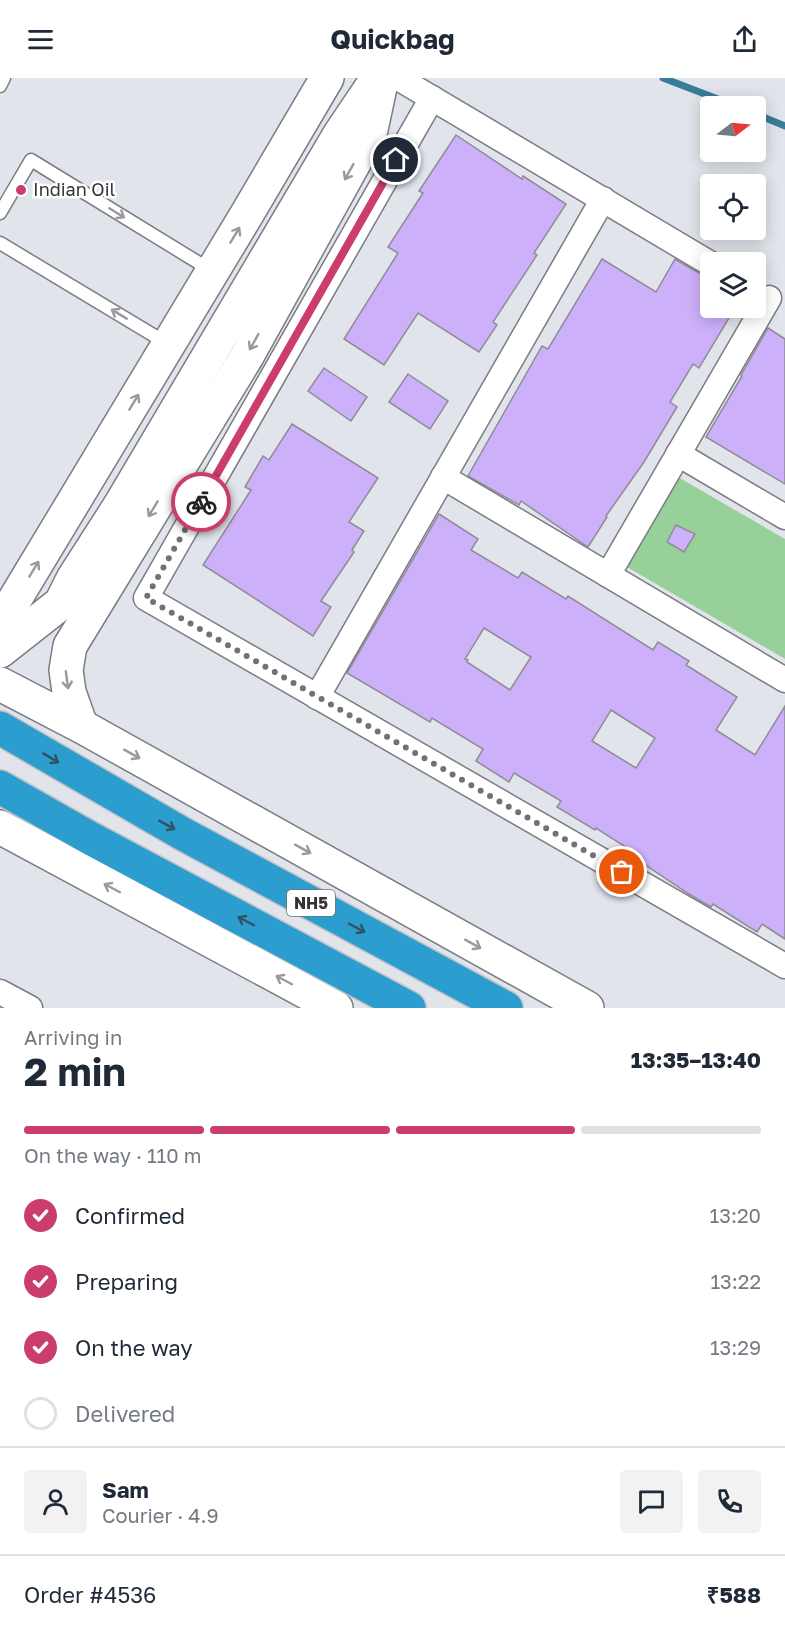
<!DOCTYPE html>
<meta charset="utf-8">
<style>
:root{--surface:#fff;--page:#f2f2f3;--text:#1f2937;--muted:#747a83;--line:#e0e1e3;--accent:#cb3e6c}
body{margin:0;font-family:"Golos Text",sans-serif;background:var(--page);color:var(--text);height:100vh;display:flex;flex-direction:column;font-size:22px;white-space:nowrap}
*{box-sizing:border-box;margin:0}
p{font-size:20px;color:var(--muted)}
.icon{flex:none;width:33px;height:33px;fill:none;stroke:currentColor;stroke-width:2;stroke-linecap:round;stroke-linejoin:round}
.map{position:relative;height:930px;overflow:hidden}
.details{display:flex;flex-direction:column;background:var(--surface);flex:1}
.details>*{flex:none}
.needle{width:39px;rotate:74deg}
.controls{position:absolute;left:700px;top:18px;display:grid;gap:12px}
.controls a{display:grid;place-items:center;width:66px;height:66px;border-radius:6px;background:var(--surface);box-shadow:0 3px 15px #0003;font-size:30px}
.pin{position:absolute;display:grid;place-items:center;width:51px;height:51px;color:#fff;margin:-26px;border:3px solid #fff;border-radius:50%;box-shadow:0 2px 6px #0007}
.courier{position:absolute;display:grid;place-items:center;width:60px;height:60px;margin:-30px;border:4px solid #cb3e6c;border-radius:50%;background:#fff;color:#222;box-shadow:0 2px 8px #0007}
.head em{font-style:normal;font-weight:700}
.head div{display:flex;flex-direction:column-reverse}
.head{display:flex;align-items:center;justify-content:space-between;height:102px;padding:0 24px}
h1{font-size:39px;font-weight:700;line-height:45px}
.bar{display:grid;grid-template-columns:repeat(4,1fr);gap:9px 6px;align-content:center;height:72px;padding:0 24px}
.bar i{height:8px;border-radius:4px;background:var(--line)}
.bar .active{background:var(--accent)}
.bar p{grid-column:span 4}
.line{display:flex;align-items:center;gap:15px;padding:0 24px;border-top:2px solid var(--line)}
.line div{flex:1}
.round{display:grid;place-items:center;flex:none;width:63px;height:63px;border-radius:6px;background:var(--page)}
ol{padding:0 24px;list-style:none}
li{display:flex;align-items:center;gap:18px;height:66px}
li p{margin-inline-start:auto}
li .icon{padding:6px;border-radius:50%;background:var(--accent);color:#fff;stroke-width:4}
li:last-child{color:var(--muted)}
li i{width:33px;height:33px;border:3px solid var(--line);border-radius:50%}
header{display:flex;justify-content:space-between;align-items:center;height:78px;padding:0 24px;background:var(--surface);font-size:27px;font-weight:700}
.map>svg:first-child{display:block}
.green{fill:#97d098}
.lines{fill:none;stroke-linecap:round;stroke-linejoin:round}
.stream{stroke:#3a7c9b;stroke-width:7}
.building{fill:#cdb0fa;stroke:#8f8c94;stroke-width:1.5;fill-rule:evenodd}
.lane-casing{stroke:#7a7c84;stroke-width:15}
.street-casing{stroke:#7a7c84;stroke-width:27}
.secondary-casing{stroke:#7a7c84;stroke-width:36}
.highway-casing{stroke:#c2c2c3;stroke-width:36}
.lane{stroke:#fff;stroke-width:12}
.street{stroke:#fff;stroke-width:24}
.secondary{stroke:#fff;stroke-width:33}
.highway{stroke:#2b9dcf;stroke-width:33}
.oneway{stroke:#9a9a9c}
.oneway2{stroke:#315465}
.done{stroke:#717277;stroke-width:6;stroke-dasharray:0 10.8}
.route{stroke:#cb3e6c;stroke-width:8}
.poi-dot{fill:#cb3e6c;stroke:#fff;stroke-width:2}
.labels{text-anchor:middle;stroke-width:5;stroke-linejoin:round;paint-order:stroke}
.shield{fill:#fff;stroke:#717174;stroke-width:1.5}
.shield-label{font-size:16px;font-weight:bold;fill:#343438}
.poi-label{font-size:18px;fill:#343438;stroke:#fff;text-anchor:start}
</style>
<header><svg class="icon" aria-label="menu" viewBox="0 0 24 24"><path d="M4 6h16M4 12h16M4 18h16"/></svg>Quickbag<svg class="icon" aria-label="share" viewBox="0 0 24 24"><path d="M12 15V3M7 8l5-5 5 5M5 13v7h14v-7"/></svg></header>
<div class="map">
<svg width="785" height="930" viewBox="0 0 785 930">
<rect width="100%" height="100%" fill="#e2e4ec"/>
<path class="green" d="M678,399L785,461V581L627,489Z"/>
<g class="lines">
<g class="stream">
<path d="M663,0L736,28"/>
<path d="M756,36L785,48"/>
</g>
</g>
<g class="building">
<path d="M456,57L522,101L523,98L566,126L534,175L537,177L493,244L497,247L479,274L418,235L384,287L344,261L398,175L388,169L423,115L419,113Z"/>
<path d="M602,181L656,214L675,181L711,202V230H735L699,290L693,286L670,324L677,329L644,384L606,438L607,439L588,469L521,423L519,427L468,398L542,268L548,271Z"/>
<path d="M768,250L785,261V406L706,359L742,298L741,297Z"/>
<path d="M324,290L367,319L351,343L308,313Z"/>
<path d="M408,296L448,323L430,351L389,324Z"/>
<path d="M292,346L378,400L349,444L364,453L352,472L354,474L321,523L331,529L313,558L203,487L251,412L245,409L263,378L269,382Z"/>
<path d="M439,436L478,461L471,472L518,500L522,494L566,521L568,518L653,572L658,564L689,583L686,587L737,619L716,652L755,677L785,628V861L762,846L757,854L713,826L711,829L689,816L641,784L643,780L596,750L595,752L557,729L561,723L514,695L509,704L476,683L483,671L432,640L430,644L347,595ZM484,550L531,579L510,612L467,584L468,582L465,581ZM611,632L655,660L636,690L592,663Z"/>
<path d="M676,447L695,456L684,474L667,464Z"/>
</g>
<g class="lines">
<g class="lane-casing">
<g id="lane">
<path d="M0,8L4,0"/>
<path d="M0,135L31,82L212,193"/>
<path d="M0,165L168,266"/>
</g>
</g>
<g class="street-casing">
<g id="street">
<path d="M398,0L711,186"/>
<path d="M432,20L146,520L785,888"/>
<path d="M678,376L785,439"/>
<path d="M443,399L785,602"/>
<path d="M608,497L769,220"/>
<path d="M317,619L603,121"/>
<path d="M0,914L30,930"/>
</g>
</g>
<g class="secondary-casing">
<g id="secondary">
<path d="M0,538L9,531L247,136L327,0"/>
<path d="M0,573L61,525L73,501L121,426L340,56L375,4"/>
<path d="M0,606L81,648L587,930"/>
<path d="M81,648L69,614L66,592L70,568L247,278L370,56L382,0"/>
<path d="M0,749L336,930"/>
</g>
</g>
<g class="highway-casing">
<g id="highway">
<path d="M0,650L183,756L506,930"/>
<path d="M0,709L90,760L409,930"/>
</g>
</g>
<use href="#lane" class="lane"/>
<use href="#street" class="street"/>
<use href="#secondary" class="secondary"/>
<use href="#highway" class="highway"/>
</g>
<defs><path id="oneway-shaft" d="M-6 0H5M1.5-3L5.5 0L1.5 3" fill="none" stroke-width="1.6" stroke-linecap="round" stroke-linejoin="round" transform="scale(1.5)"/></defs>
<g class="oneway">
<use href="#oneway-shaft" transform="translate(349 94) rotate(119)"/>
<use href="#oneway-shaft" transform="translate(117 135) rotate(32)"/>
<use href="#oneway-shaft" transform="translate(235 157) rotate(-59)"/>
<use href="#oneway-shaft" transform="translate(119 236) rotate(-149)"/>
<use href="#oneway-shaft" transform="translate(254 264) rotate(119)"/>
<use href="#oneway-shaft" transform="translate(134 324) rotate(-59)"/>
<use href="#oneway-shaft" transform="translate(153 431) rotate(121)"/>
<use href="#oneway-shaft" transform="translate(34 491) rotate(-59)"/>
<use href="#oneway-shaft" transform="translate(67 602) rotate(82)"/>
<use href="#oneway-shaft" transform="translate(132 676) rotate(29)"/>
<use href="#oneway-shaft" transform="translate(303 771) rotate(29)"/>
<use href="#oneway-shaft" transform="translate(112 810) rotate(-152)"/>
<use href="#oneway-shaft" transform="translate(473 866) rotate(29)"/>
<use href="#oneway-shaft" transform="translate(284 902) rotate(-152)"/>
</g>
<g class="oneway2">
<use href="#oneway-shaft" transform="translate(51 680) rotate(31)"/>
<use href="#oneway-shaft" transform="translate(167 747) rotate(29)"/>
<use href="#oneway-shaft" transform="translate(246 843) rotate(-152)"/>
<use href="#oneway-shaft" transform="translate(357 850) rotate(28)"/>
</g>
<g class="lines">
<path class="done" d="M201,424L146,520L622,794"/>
<path class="route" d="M201,424L396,82"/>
</g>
<circle class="poi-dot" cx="21" cy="112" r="6"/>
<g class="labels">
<rect class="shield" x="287" y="812" width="48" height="26" rx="4.5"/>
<g class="shield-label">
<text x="311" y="831">NH5</text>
</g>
<g class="poi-label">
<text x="33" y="118">Indian Oil</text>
</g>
</g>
</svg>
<div class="controls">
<a><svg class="needle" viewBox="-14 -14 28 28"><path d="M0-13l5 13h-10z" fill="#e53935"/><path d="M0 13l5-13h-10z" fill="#747a83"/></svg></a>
<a><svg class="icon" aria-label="locate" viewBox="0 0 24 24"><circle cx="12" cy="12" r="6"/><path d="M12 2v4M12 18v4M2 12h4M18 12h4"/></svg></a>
<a><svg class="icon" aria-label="layers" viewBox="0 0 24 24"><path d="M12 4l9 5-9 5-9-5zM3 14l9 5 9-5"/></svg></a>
</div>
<div class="pin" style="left:622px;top:794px;background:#ea580c"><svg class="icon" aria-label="bag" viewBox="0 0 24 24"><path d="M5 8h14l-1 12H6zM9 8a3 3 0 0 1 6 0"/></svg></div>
<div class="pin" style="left:396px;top:82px;background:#1f2937"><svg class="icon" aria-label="home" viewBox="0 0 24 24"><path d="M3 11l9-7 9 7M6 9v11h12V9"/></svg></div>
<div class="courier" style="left:201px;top:424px"><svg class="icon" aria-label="bike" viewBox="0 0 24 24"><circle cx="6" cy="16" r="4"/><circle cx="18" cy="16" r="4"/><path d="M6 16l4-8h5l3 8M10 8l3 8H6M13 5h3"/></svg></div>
</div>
<section class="details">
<div class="head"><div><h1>2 min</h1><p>Arriving in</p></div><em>13:35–13:40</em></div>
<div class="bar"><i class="active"></i><i class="active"></i><i class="active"></i><i></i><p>On the way · 110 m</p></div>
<ol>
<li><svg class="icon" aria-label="check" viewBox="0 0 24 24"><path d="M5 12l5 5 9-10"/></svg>Confirmed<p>13:20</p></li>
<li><svg class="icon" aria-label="check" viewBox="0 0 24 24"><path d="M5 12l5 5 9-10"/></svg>Preparing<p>13:22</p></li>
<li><svg class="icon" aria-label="check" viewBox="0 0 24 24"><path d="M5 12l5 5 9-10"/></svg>On the way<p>13:29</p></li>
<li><i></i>Delivered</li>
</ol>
<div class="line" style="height:108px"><a class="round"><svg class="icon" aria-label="person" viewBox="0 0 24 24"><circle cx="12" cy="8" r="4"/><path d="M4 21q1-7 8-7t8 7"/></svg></a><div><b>Sam</b><p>Courier · 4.9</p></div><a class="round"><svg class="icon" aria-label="chat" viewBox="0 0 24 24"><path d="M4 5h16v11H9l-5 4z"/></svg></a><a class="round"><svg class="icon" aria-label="phone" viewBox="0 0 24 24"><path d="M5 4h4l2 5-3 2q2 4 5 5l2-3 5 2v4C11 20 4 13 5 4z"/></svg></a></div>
<div class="line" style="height:78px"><div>Order #4536</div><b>₹588</b></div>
</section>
